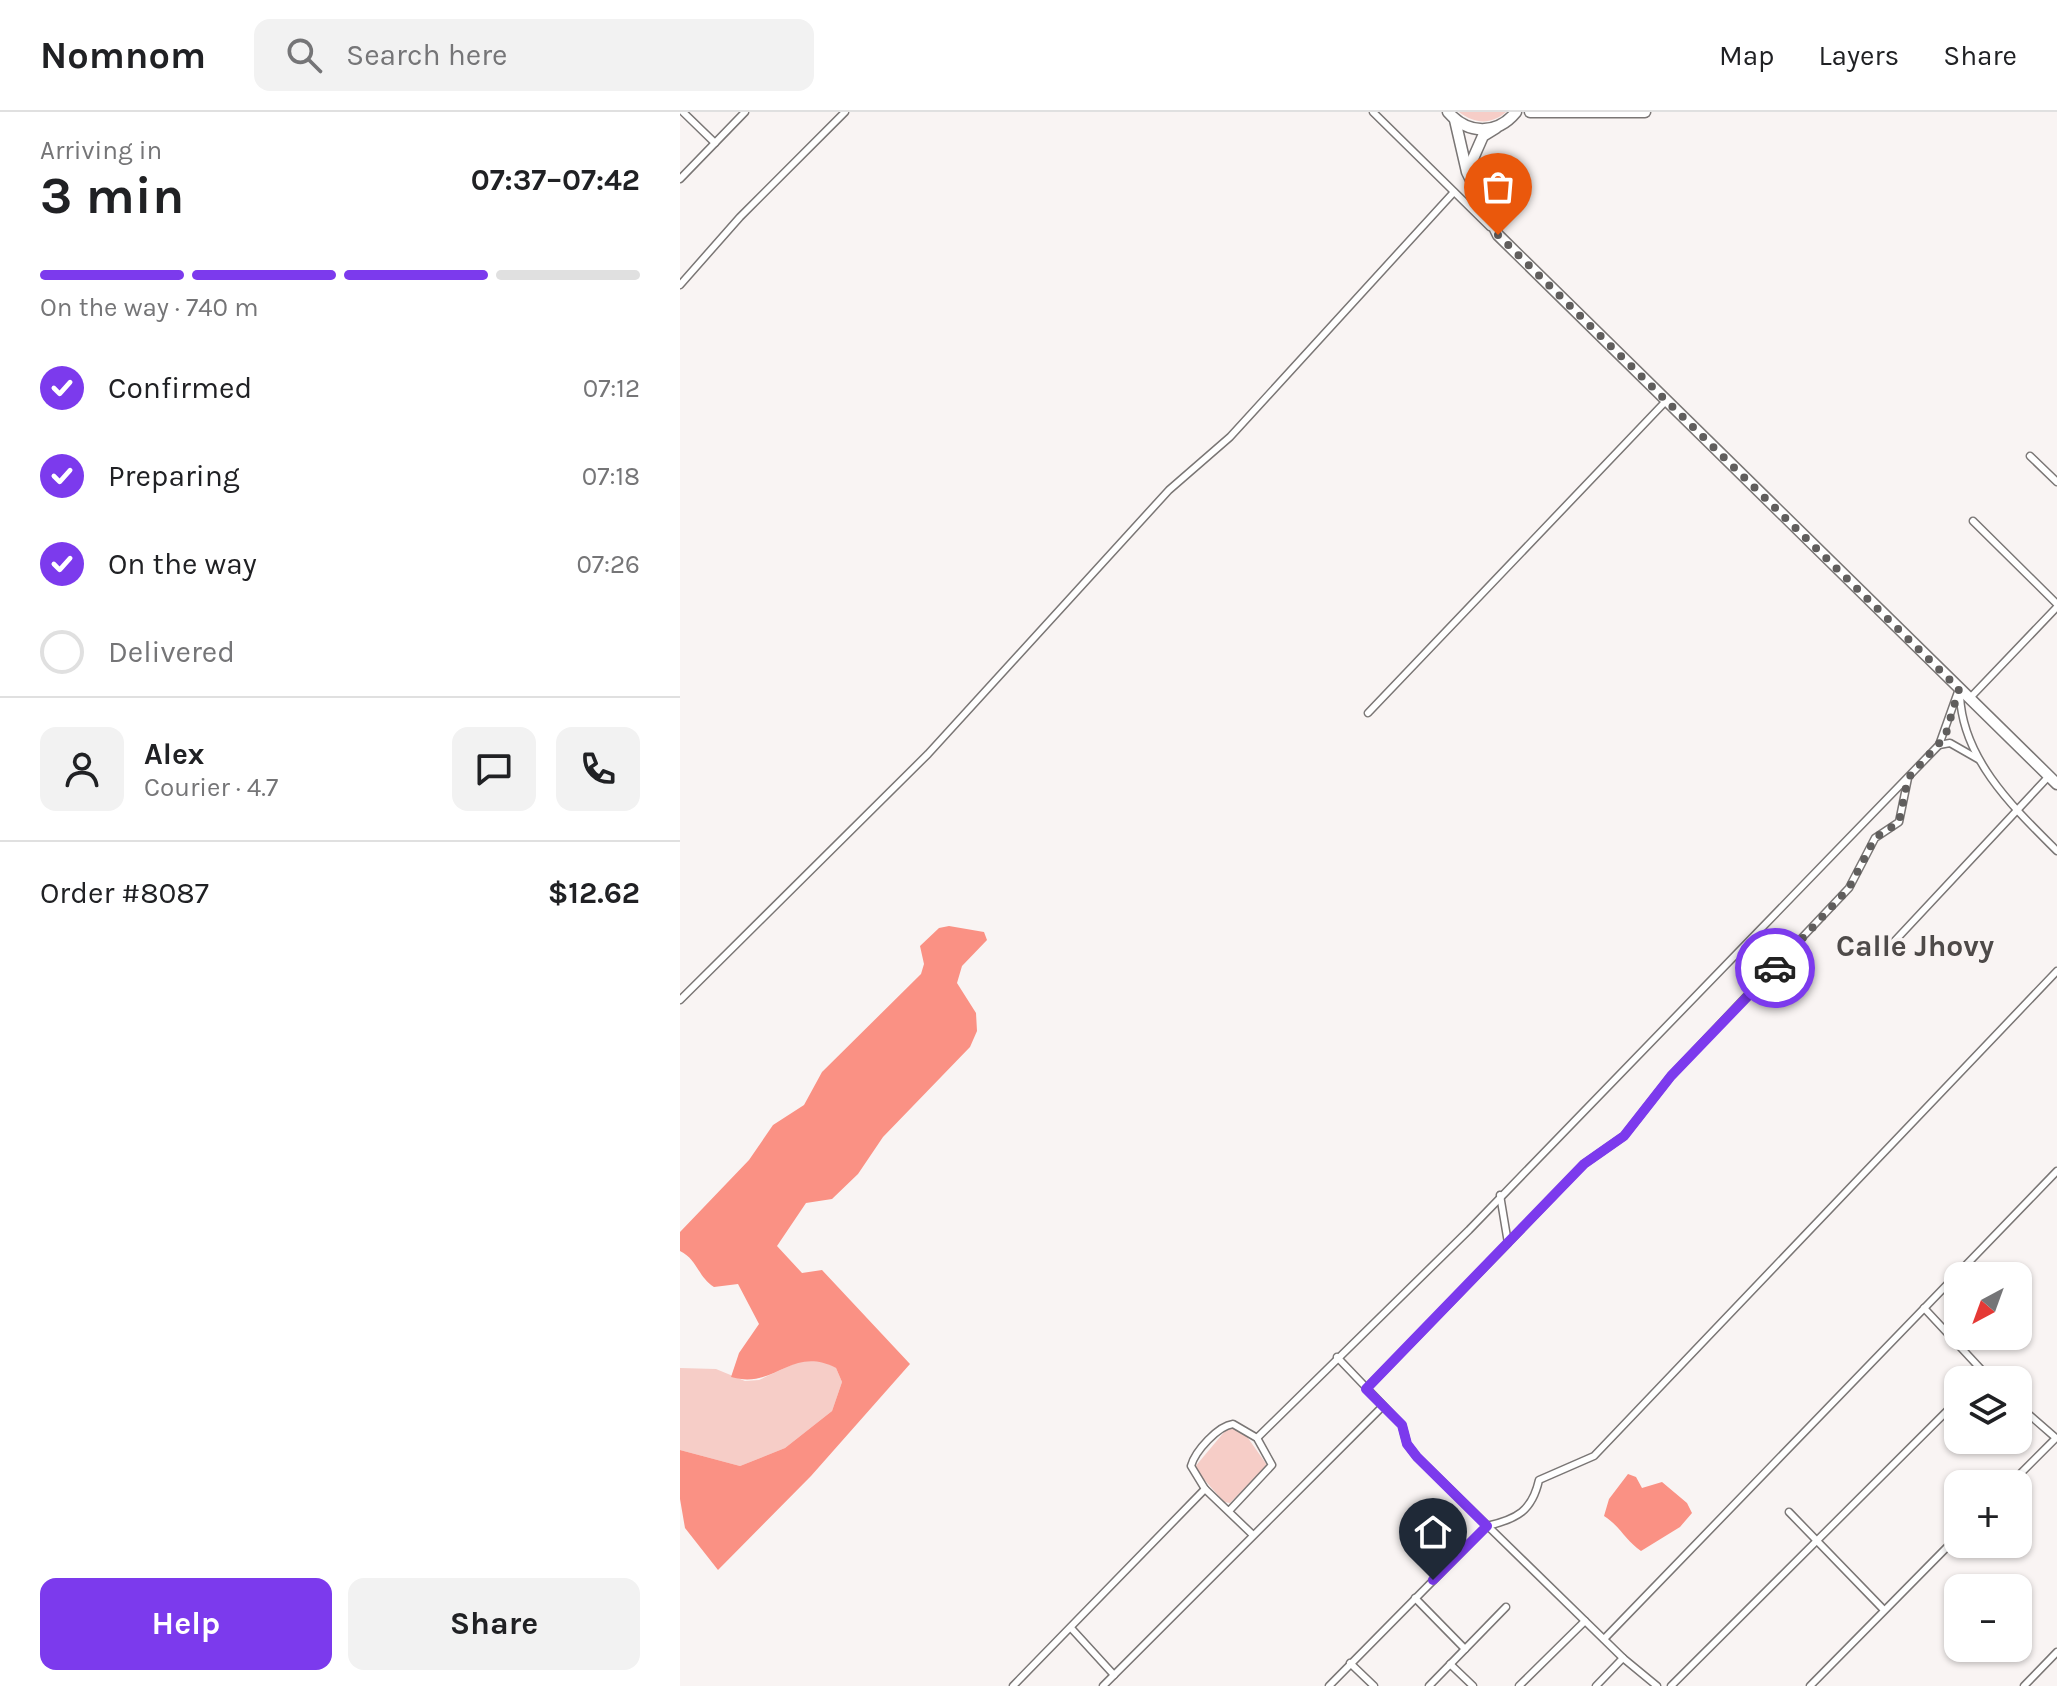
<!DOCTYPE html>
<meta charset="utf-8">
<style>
:root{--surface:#fff;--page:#f2f2f2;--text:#202124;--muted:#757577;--line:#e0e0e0;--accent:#7c3aed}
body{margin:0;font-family:Karla,sans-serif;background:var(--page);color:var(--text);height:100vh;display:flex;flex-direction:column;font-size:30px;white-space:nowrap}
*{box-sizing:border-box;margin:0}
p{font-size:26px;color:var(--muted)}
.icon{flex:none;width:44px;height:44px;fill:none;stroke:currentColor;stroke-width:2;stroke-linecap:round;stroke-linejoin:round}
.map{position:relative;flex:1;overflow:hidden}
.panel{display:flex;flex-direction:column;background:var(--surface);width:680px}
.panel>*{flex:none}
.needle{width:52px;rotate:221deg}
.fabs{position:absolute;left:1264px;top:1150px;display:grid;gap:16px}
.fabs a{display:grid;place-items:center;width:88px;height:88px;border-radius:16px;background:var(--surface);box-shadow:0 2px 6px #0004;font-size:40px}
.pin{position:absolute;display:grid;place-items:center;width:68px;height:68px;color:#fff;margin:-82px -34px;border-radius:50% 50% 50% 0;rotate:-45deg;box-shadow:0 0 8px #0007}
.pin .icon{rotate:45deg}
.courier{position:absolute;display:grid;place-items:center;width:80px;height:80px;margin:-40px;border:6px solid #7c3aed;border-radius:50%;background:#fff;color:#222;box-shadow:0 2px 10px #0007}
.headline em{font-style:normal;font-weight:700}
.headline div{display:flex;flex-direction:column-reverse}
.headline{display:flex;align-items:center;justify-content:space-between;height:136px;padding:0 40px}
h1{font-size:52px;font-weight:700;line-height:60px}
.bar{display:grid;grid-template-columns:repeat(4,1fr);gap:12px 8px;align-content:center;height:96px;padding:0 40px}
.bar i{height:10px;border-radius:6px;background:var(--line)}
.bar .on{background:var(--accent)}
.bar p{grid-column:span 4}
.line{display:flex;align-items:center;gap:20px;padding:0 40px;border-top:2px solid var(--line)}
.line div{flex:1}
.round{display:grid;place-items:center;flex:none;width:84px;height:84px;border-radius:16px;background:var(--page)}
ol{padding:0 40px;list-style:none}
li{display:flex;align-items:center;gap:24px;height:88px}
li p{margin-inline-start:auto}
li .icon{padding:8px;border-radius:50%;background:var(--accent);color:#fff;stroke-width:4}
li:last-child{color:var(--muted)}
li i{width:44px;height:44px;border:4px solid var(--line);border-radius:50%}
.action{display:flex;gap:16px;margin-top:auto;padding:16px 40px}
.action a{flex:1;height:92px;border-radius:16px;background:var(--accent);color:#fff;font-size:32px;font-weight:700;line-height:92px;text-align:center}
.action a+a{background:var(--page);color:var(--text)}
header{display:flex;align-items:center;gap:48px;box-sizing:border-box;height:112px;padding:0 40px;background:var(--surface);border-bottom:2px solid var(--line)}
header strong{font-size:38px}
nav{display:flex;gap:44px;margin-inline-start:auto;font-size:28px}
.search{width:560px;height:72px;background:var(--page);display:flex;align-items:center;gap:20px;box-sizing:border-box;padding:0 28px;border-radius:16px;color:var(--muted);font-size:30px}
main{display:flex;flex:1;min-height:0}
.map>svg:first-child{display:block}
.green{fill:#f6cdc7}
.forest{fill:#fa9184}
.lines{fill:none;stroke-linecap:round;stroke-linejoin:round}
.minor-casing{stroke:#7a7675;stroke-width:9}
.primary-casing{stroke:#7a7675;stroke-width:13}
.trunk-casing{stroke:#7a7675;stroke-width:13}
.minor{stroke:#fff;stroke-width:6}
.primary{stroke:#fff;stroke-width:10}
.trunk{stroke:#fff;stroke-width:10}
.done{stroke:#605e5d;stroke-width:8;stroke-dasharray:0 14.4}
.route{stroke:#7c3aed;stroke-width:10}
.labels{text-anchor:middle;stroke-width:7;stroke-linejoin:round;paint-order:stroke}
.neighbourhood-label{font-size:30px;font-weight:bold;fill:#4e4a49;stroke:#f9f4f3}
</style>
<header>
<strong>Nomnom</strong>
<div class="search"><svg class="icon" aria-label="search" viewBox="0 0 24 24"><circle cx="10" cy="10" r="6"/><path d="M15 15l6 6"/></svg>Search here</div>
<nav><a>Map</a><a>Layers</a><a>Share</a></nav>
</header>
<main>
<section class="panel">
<div class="headline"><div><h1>3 min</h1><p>Arriving in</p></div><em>07:37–07:42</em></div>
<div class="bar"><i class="on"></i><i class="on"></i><i class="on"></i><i></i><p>On the way · 740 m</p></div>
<ol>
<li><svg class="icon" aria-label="check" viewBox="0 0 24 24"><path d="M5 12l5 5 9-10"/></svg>Confirmed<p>07:12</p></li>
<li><svg class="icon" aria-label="check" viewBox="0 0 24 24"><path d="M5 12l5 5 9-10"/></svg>Preparing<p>07:18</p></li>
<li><svg class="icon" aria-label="check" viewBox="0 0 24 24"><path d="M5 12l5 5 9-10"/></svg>On the way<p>07:26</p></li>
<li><i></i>Delivered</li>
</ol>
<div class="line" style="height:144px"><a class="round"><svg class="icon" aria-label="person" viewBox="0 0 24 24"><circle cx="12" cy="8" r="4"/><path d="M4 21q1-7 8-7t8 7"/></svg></a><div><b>Alex</b><p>Courier · 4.7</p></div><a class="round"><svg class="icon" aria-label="chat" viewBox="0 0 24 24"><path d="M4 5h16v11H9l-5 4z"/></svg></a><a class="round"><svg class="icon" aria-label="phone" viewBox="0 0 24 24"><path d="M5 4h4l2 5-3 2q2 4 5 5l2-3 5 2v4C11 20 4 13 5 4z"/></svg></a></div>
<div class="line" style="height:104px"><div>Order #8087</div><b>$12.62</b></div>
<div class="action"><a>Help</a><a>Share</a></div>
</section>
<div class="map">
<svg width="1377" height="1574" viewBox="0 0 1377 1574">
<rect width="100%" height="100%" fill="#f9f4f3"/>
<g class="green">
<path d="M779,0H826C811,13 795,12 779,0Z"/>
<path d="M139,1247L156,1256L162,1270L152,1299L105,1336L60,1354L0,1338V1256L36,1257L65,1269L79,1268L120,1249Z"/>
<path d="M553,1316L563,1319L587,1353L550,1391L544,1390L514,1356L545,1319Z"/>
</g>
<g class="forest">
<path d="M269,814L304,820L307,828L282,854L277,871L296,901L297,919L290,935L203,1025L178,1062L152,1087L126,1091L97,1134L122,1161L142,1158L230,1252L131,1364L38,1458L5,1416L0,1387V1338L60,1354L105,1336L152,1299L162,1270L156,1256C111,1233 96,1278 51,1265L59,1241L79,1212L58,1172L34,1175C18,1165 17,1147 0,1139V1120L69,1048L93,1013L124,993L142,960L241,862L244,852L240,834L259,816Z"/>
<path d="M948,1362L956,1365L962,1376L982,1370L1007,1391L1012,1401L1000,1415L961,1439C946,1429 939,1413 924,1404L929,1387Z"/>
</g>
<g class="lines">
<g class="minor-casing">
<g id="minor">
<path d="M3,0L35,31"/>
<path d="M693,0L810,115"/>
<path d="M0,67L65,0"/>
<path d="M0,173L60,105L165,0"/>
<path d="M1350,344L1377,370"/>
<path d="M1293,409L1377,492"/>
<path d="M1280,584C1283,648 1334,696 1377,739"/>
<path d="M1289,587L1377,495"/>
<path d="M688,601L986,289"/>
<path d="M1259,633L1270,631L1298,647"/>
<path d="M1210,834L1369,664"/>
<path d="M0,888L248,642L489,378L550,325L774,80"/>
<path d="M828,1131L904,1052L944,1024L991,964L1169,776L1195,726L1219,710L1228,666"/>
<path d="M1244,1196L1311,1268"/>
<path d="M657,1245L722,1313L727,1332L737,1345L943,1546L977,1574"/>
<path d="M686,1277L828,1131L820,1083"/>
<path d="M577,1326L789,1118L1259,633L1279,577"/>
<path d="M1330,1372L1376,1326L1338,1293"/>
<path d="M549,1399L592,1353L577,1326L553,1312C538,1314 515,1339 511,1354L525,1377L573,1423"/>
<path d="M1109,1400L1204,1498"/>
<path d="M735,1486L785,1537"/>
<path d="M391,1516L434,1563"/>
<path d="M924,1527L1377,1059"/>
<path d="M670,1551L694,1574"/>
<path d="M770,1552L793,1574"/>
<path d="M333,1574L525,1377"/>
<path d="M423,1574L703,1294"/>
<path d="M649,1574L807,1414C837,1407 852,1399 859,1368L914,1344L1377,859"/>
<path d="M749,1574L826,1495"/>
<path d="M839,1574L905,1509"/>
<path d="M916,1574L943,1546"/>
<path d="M991,1574L1278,1288"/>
<path d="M1130,1574L1278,1424"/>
<path d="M1344,1574L1377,1540"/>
</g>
</g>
<g class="primary-casing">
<g id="primary">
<path d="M775,8L787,60L818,123L1377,672"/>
<path d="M788,58L803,24L816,16"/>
</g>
</g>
<g class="trunk-casing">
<g id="trunk">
<path d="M768,0C788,23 817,23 836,0"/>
<path d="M850,0H965"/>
</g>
</g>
<use href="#minor" class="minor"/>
<use href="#primary" class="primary"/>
<use href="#trunk" class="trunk"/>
</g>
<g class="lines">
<path class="done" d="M818,123L1279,577L1265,625L1228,666L1219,710L1195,726L1169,776L1095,856"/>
<path class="route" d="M753,1468L807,1414L737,1345L727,1332L722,1313L686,1277L904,1052L944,1024L991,964L1095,856"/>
</g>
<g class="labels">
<g class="neighbourhood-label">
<text x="1235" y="844">Calle Jhovy</text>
</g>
</g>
</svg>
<div class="fabs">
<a><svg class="needle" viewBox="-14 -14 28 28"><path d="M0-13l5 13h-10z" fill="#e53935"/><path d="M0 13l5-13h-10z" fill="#757577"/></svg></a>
<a><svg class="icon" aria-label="layers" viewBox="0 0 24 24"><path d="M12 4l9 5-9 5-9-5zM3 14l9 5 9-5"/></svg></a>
<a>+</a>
<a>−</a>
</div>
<div class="pin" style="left:818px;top:123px;background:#ea580c"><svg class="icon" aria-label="bag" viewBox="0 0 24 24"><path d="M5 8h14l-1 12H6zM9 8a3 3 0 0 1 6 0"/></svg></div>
<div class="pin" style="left:753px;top:1468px;background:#1f2937"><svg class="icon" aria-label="home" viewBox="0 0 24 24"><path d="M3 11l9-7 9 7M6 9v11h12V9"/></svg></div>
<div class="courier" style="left:1095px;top:856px"><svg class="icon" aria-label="car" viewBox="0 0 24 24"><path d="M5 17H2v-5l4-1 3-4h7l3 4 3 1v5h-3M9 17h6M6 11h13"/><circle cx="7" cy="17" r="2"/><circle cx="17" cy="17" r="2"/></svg></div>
</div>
</main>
